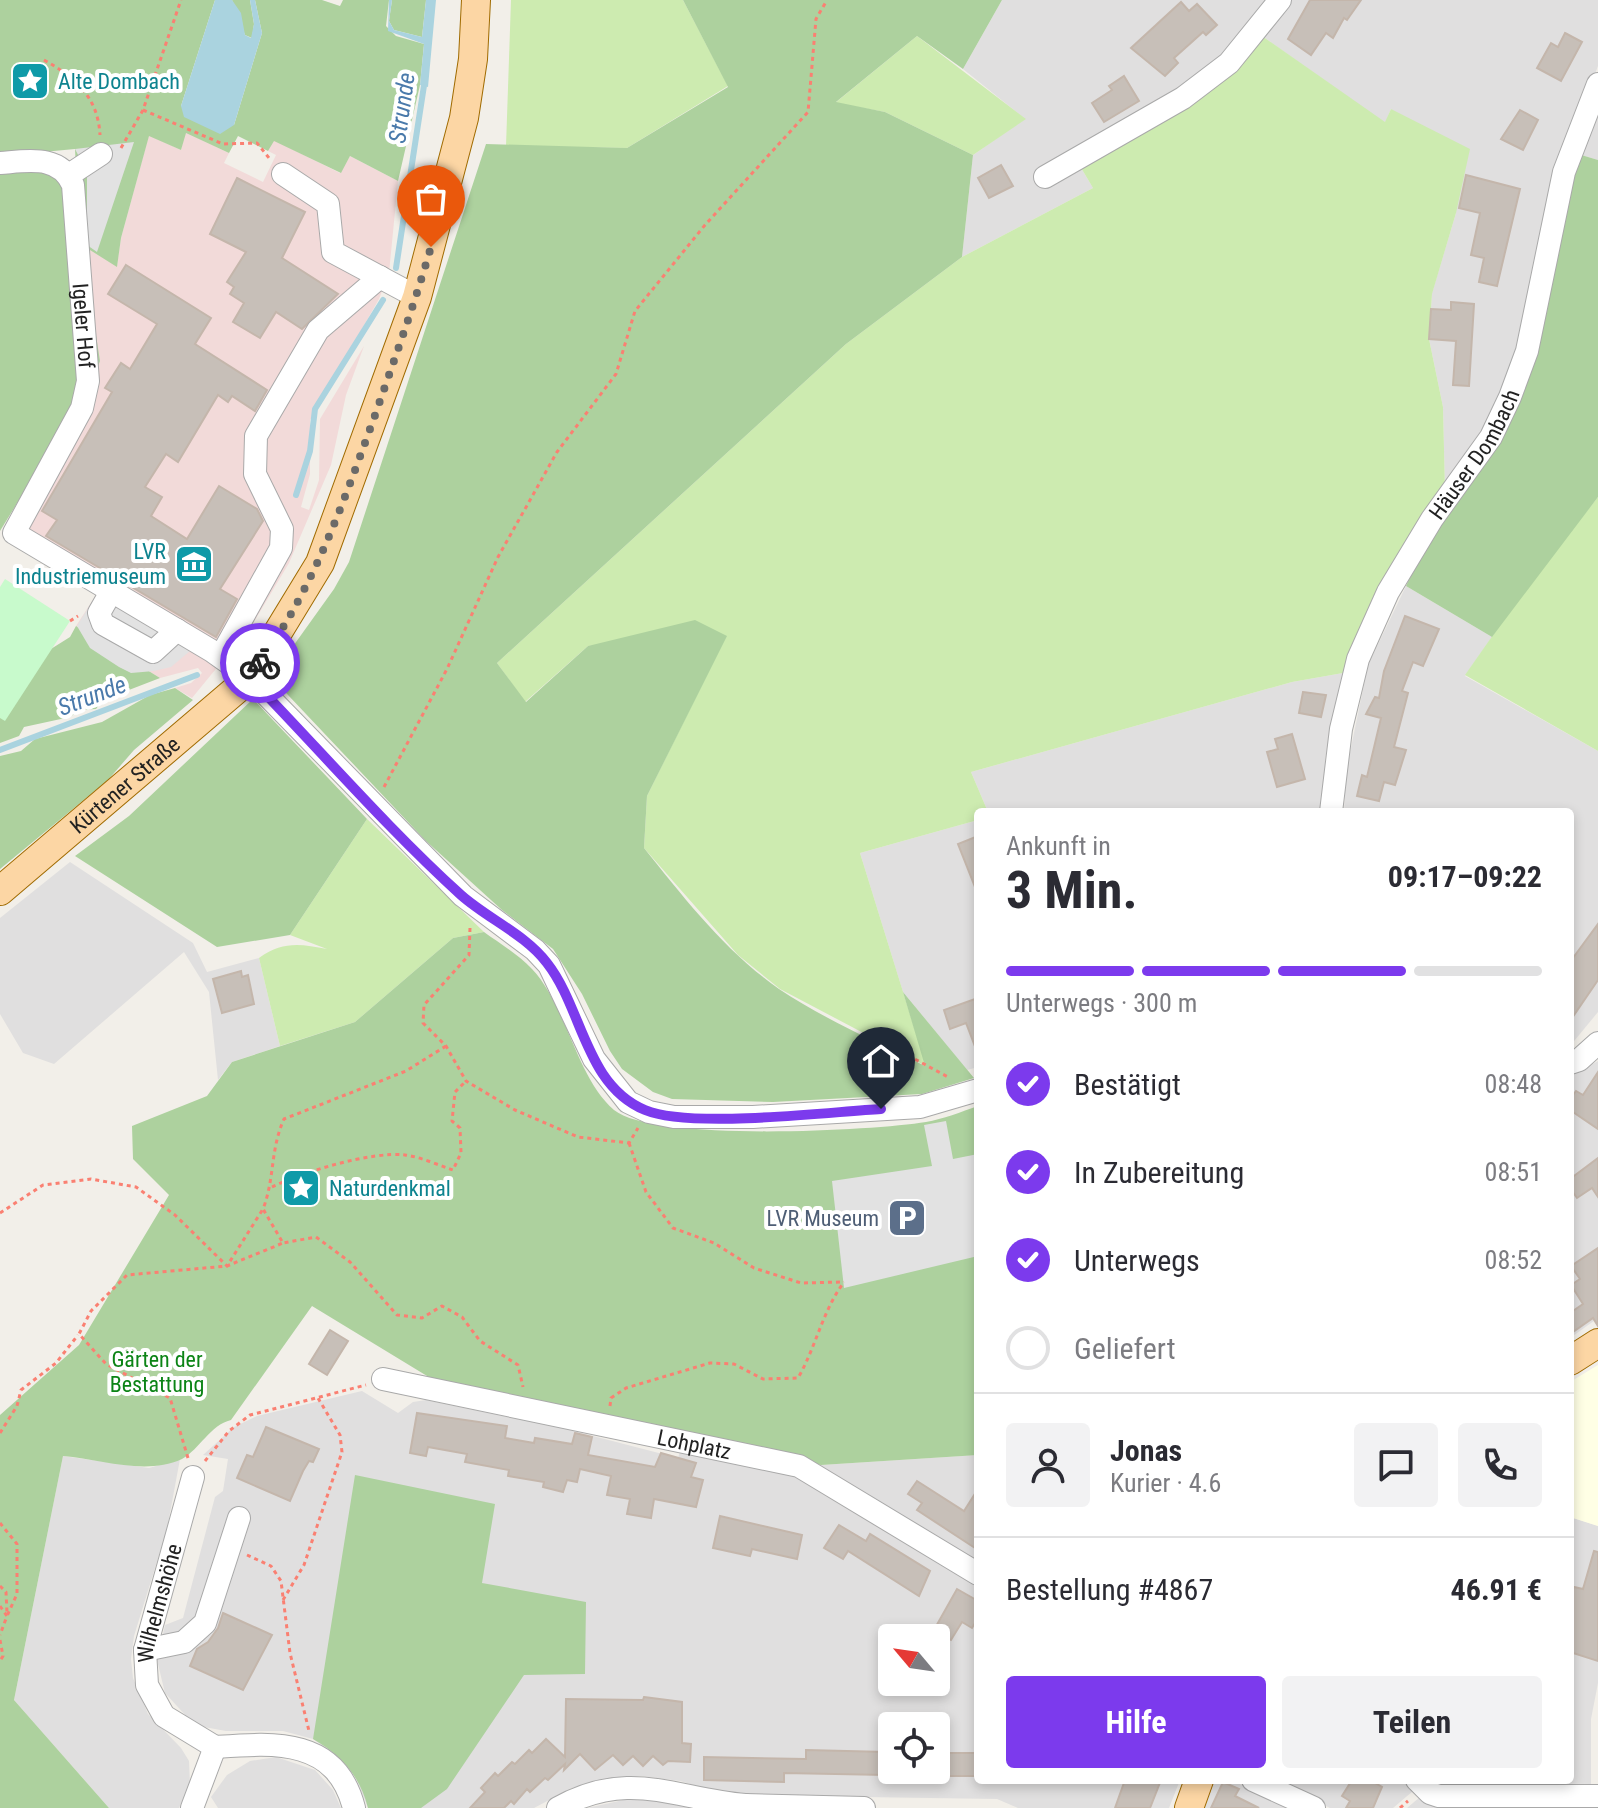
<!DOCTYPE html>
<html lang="de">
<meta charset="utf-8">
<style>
:root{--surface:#fff;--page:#f2f2f3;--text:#2b2b33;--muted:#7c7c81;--line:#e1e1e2;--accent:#7c3aed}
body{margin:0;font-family:"Roboto Condensed",sans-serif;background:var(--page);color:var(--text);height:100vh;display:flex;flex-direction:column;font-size:30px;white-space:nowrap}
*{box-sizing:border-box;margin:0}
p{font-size:26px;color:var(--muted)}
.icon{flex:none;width:44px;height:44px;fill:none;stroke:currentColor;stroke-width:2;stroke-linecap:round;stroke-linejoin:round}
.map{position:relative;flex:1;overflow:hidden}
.drawer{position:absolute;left:974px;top:808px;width:600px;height:976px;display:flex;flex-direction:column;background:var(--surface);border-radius:8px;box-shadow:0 4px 12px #0003}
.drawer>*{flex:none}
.needle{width:52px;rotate:299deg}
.fabs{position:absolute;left:878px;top:1624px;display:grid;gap:16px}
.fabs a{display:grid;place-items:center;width:72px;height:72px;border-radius:8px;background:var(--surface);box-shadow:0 4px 12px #0003;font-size:40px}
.pin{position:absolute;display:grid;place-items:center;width:68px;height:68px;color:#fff;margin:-82px -34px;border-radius:50% 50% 50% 0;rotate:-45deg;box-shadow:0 0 8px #0007}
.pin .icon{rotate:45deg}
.courier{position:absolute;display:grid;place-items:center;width:80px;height:80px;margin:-40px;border:6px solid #7c3aed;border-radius:50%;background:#fff;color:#222;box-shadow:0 2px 10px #0007}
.overview em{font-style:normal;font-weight:700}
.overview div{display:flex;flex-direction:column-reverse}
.overview{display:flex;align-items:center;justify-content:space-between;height:136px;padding:0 32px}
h1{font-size:52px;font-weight:700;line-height:60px}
.bar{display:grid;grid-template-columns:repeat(4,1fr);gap:12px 8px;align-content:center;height:96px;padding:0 32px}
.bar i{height:10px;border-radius:6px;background:var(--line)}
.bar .selected{background:var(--accent)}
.bar p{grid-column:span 4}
.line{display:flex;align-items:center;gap:20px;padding:0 32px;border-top:2px solid var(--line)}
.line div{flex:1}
.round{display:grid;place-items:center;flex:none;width:84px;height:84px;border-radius:8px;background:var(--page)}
ol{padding:0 32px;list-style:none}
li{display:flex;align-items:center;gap:24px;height:88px}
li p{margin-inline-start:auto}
li .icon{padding:8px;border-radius:50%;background:var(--accent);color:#fff;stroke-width:4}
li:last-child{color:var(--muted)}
li i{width:44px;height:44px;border:4px solid var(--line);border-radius:50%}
.action{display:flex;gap:16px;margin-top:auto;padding:16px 32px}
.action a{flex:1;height:92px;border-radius:8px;background:var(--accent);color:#fff;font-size:32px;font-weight:700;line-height:92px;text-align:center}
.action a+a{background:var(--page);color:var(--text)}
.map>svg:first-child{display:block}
.residential{fill:#e0dfdf;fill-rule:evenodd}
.commercial{fill:#f2dad9}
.education{fill:#ffffe5}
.grass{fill:#cdebb0}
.forest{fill:#add19e}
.park{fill:#c8facc}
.parking{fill:#e2e2e2}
.water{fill:#aad3df}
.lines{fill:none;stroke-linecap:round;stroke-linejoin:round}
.stream{stroke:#aad3df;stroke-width:6}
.building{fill:#c7bfb8;stroke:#c4b6ab;stroke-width:2}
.minor-casing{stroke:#a9a9a9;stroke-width:24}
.major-casing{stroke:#a06b00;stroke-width:30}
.path{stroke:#fa8072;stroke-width:3;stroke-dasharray:4 4;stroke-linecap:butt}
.minor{stroke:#fff;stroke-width:22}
.major{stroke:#fcd6a4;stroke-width:28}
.done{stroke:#6b6a68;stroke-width:8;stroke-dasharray:0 14.4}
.route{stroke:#7c3aed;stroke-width:10}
.labels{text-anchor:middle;stroke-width:8;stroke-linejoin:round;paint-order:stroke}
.culture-label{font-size:22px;fill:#0d838f;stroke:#fff;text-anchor:start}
.street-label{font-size:22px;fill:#222;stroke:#fff}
.service-label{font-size:22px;fill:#4e5e75;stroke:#fff;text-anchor:end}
.park-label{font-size:22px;fill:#0c8416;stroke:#fff}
.water-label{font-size:24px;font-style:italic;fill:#4a7aab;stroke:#fff}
</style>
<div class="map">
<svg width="1598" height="1808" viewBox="0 0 1598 1808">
<rect width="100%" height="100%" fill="#f2efe9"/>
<g class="residential">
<path d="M1002,0H1272L1234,50L1080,166L1093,188L962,257L973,155L1025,119L963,69Z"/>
<path d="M1288,0H1598V66L1557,171L1531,317L1480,443L1445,491L1443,407L1429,339L1432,293L1456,213L1391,109L1385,123L1262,36Z"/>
<path d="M1598,104V160L1578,154Z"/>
<path d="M1406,586L1492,637L1465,676L1598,751V1012L1570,1046V812H1344L1346,772L1368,665Z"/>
<path d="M1343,673L1326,754L1321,812H988L971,772L1292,682Z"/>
<path d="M978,820V1067L967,1070L903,992L860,853Z"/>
<path d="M70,862L193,943L207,972L259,958L280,1046L232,1062L218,1080L209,992L184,952L54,1064L23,1053L0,1014V918Z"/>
<path d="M1598,1061V1318L1570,1338V1077Z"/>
<path d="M362,1391L398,1413L413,1402L426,1400L566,1429L678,1458L682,1445L795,1475L978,1584V1780H1180L1169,1808H1018L997,1799L728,1795L680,1781L642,1776L613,1778L572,1788L534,1808H368L356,1778L345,1762L313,1739L283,1731H226L204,1727L188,1718L165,1693L157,1660L165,1625L183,1618L215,1497L223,1491L228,1459L203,1455L234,1427L257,1416ZM892,1638H936V1682H892ZM892,1726H936V1770H892Z"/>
<path d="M978,1455V1565L818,1464L821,1465Z"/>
<path d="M63,1456L149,1468L180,1459L167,1529L134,1636L131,1659L133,1678L148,1714L181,1748L189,1761L190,1784L179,1808H109L14,1700Z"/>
<path d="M1570,1517L1598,1526V1683L1591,1719V1784L1486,1783L1485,1788L1440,1787L1429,1780H1570Z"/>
<path d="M276,1757L315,1770L333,1790L341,1808H218L211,1797L227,1775L250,1761Z"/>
<path d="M1214,1780H1231L1291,1808H1204Z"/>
<path d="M1273,1780H1426L1393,1808H1330Z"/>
<path d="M1420,1797L1444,1806L1577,1808H1407Z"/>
<path d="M628,1799L660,1801L690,1808H587Z"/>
</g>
<path class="commercial" d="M185,132L229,153L224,163L263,182L276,155L268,151L274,140L340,173L350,156L398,181L389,273L379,299L310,420V474L301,507L309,510L319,480L320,419L364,346L346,395L331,465L289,563L252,625L192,698L175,688L191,683L202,673L198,668L160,678L76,626L96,595L6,538L87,405L81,244L117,266L121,238L149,135L181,150Z"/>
<path class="education" d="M1598,1365V1526L1570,1517V1382Z"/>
<g class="grass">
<path d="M511,0H683L728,86L627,148L506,146Z"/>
<path d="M917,36L1026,119L973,155L885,112L835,103Z"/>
<path d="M1262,36L1385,122L1391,109L1470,149L1456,213L1432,294L1429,339L1443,407L1445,491L1367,612L1343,673L1292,682L971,772L988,812H978V820L860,853L926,1066L780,989L738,955L644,848L647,796L726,636L588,646L525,702L497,663L846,344L962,257L1093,188L1080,166Z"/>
<path d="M1598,497V751L1465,675L1530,582Z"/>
<path d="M367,819L484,932L453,938L355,1022L280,1046L259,958C283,941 300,944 327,949L290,935Z"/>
</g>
<g class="forest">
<path d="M0,0H215L181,106L234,125L262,33L255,0H322L340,6L343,0H389L386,26L396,36L424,44L420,85L398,181L350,156L341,173L274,141L268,151L238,136L229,153L186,133L181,150L149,136L121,238L117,267L82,245L100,361L87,395L75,149L0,156Z"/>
<path d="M232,0H250L254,24L252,38L245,35Z"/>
<path d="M392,0H426L422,37L394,30L389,21Z"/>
<path d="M683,0H1002L963,69L917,36L836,102L885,112L973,155L962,257L846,344L497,663L526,702L588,646L695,620L727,636L647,796L644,848C684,898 726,952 779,989C822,1018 879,1043 925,1066L903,992L974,1078L922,1094L773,1102L672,1099L653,1092L622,1069L610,1051L582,994L553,949L502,910L426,841L271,677L334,589L349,562L486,144L627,148L728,87Z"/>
<path d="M1578,154L1598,160V497L1492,637L1406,586L1432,531L1496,436Z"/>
<path d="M35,164L66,181L79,402L0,531V166Z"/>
<path d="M76,626L160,678L103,700L96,709L80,710L70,717L24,727L19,736L0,743V681L70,637Z"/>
<path d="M175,688L193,700L134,750L108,780L0,869V756L21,751L35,739L102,722L150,695Z"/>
<path d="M253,699L367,819L290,935L217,947L75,856L129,816Z"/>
<path d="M484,932C499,943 518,954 532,969C567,1006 576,1077 614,1110C653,1142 871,1131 926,1122C943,1119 961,1112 978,1106V1455L821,1465L432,1379L312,1306L231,1420C210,1425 200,1449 182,1459C145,1476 101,1459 63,1456L14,1700L109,1808H0V1415L79,1345L169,1195L133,1159L132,1126L207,1096L232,1062L355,1022L453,938Z"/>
<path d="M355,1475L495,1504L482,1583L586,1602L585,1674L524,1675L447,1789L421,1808H368C360,1776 341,1755 313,1739Z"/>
</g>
<path class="park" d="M5,579L70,621L5,721L0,718V587Z"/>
<g class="parking">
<path d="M134,142L97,252L87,245V172L75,149Z"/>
<path d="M96,595L188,647L190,651L171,667L154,671L131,673L119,667L90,648L77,626Z"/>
<path d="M946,1121L953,1159L978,1154V1256L844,1288L832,1181L932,1166L924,1125Z"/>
</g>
<g class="water">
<path d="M215,0H232L241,13L245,35L251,38L254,24L250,0H255L262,33L234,125L220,134L184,117L181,106Z"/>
<path d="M389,0H392L389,21L394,30L422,37L426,0H436L428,87L420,85L424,44L388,31Z"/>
</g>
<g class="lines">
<g class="stream">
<path d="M396,268L425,79"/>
<path d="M296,495L310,451L315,409L383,300"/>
<path d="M0,750L197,675"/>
</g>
</g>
<g class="building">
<path d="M1310,0H1361L1347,20L1344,18L1333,38L1326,33L1311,55L1288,39Z"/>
<path d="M1181,2L1189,11L1197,4L1217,25L1206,35L1203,32L1174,58L1178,63L1165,76L1131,48Z"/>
<path d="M1565,33L1582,42L1561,81L1537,68L1551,43L1558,47Z"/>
<path d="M1124,76L1139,101L1104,122L1092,103L1112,90L1109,86Z"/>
<path d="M1520,110L1538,120L1523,150L1501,139Z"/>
<path d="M1001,165L1013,186L989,198L978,178Z"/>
<path d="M1466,175L1520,189L1497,286L1479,282L1484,258L1471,255L1480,213L1459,208Z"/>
<path d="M237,178L305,212L282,258L338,294L302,329L276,312L260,338L233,322L244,303L230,294L234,287L227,282L246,252L210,234Z"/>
<path d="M126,265L211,318L195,344L267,390L255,411L232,396L228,402L218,395L178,462L166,454L145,487L162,497L151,516L187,539L219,486L257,509L263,521L220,589L237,599L216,637L46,536L57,520L42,511L112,392L105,388L121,363L130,369L157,324L108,294Z"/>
<path d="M1451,302L1474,304L1469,386L1453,385L1456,341L1429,339L1431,309L1451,310Z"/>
<path d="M1405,616L1439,629L1423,666L1413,662L1402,691L1408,693L1394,747L1406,750L1395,785L1384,782L1379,801L1357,796L1362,775L1367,777L1381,718L1366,714L1375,697L1379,698L1384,671Z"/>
<path d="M1303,692L1326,695L1321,717L1299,713Z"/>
<path d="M1292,734L1305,779L1277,787L1267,752L1278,749L1275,739Z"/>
<path d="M978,836V892H977L958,844Z"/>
<path d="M1598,924V980L1570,1021V962Z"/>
<path d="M241,971L242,977L248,975L254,1004L222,1013L213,979Z"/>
<path d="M978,998V1049H976L966,1023L950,1029L944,1010Z"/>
<path d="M1598,1072V1129L1570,1110V1099L1576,1091L1583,1095Z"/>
<path d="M1598,1158V1197L1592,1188L1577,1198L1570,1188V1179Z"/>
<path d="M1598,1248V1326L1593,1318L1570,1334V1313L1583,1304L1571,1285L1580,1279L1571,1266Z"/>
<path d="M330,1330L348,1341L327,1375L309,1364Z"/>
<path d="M417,1413L507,1426L505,1438L534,1443L535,1438L572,1444L575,1433L592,1437L588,1455L655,1467L661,1453L696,1463L691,1477L703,1480L696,1507L654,1499L651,1518L627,1514L630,1499L607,1495L611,1476L580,1469L577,1482L567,1480L563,1492L543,1487L544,1482L508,1476L509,1470L465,1462L467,1454L428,1447L426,1456L410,1453Z"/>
<path d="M266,1427L319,1449L313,1462L309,1461L303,1471L290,1501L237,1478L247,1455L253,1457Z"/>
<path d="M917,1481L964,1511L978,1489V1550L917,1510L922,1503L908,1494Z"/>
<path d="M720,1516L802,1535L797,1559L752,1549L750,1556L713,1548Z"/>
<path d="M839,1525L866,1541L870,1534L930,1571L919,1596L848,1551L843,1559L824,1548Z"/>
<path d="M1594,1551L1598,1552V1661L1570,1652V1598L1574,1587L1583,1589Z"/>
<path d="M957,1589L978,1601V1618L972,1628L962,1622L951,1640L934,1630Z"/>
<path d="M223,1613L272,1635L243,1690L190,1666L197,1649L208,1642L218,1628Z"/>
<path d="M644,1697L682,1702V1743L691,1744L690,1762L668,1761L663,1765L653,1756L643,1766L633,1756L623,1765L613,1755L595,1770L580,1754L564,1770L565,1764L548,1780L545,1778L530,1792L527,1789L514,1804L511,1801L504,1808H470L485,1792L481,1788L495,1773L498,1776L512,1762L515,1764L529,1750L532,1753L546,1739L565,1757L566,1699L643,1700Z"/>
<path d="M806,1750L886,1752V1775L784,1773V1782L704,1780V1757L806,1759Z"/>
<rect x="936" y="1753" width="42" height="23"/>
<path d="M1125,1780H1161L1150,1808H1115Z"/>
<path d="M1352,1780H1370L1382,1787L1373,1808H1346L1350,1801L1342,1796Z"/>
<path d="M1223,1782L1239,1789L1235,1796L1259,1808H1211Z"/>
</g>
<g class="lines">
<g class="minor-casing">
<g id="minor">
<path id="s1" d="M0,163C28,161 60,154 73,185L88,381L82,408L14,533L212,651L250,678L463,896L535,950L549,965L594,1059L628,1102L649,1112L674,1117H753L920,1107L978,1090"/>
<path d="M283,174L328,204L333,252L417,297"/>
<path d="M69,175L101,154"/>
<path d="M1045,177L1183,98L1229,63L1280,0"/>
<path d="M111,592L99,613L103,624L153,652L177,630"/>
<path d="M221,656L281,548L282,529L255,474L256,436L318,330L380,277"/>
<path id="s2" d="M1331,812L1341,729L1358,659L1388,592L1432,519L1491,437L1510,397L1527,351L1564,172L1598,84"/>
<path d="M1570,1063L1579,1060L1598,1043"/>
<path id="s3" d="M383,1379L799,1466L978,1574"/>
<path d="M145,1650L184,1642L205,1623L239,1518"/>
<path d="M215,1747C273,1743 336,1737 354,1808"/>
<path d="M1253,1780L1314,1808"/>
<path d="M1417,1780L1430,1793L1439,1796H1598"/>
<path id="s4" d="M192,1808L215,1747L164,1716L147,1685L145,1650L193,1477"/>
<path d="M558,1808C630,1768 674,1799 745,1805"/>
<path d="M745,1808V1805L864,1808"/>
</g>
</g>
<g class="major-casing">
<g id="major">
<path id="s5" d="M0,891L250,678L320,563L417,297L464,118L473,59L476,0"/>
<path d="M1570,1361L1598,1343"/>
<path d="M1189,1808L1199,1780"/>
</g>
</g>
<g class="path">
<path d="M44,60C75,77 98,97 100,135"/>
<path d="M143,110L223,144L257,143L269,158"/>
<path d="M121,148L143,110L181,0"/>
<path d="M70,621L78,616"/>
<path d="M384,787L447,669L498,557L557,452L616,374L635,311L705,225L808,112L816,19L827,0"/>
<path d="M470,928L469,955L424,1005L423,1023L446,1046L466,1081L515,1110L578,1137L629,1143L638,1128"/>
<path d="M886,1032L911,1057L948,1077"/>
<path d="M446,1046L406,1071L284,1119C270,1150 275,1178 263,1209L283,1243L316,1237L350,1262L397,1315L422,1318L442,1306L462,1317L480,1341L518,1365L523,1387"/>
<path d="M629,1143L646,1192L673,1228L714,1243L754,1268L801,1283L844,1282"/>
<path d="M272,1187C303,1172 371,1151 405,1155C421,1157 438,1165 453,1170L461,1153L460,1128L452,1121L455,1092L466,1081"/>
<path d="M0,1213L43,1185L91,1179L136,1187L175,1215L227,1266L263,1209"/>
<path d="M610,1406L611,1398L626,1388L710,1363L734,1364L763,1379L798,1378C816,1347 822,1312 844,1282"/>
<path d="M0,1433L17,1406L21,1390L56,1363L78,1335"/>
<path d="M188,1458L170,1398L106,1364L79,1334L91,1311L127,1275L227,1266L283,1243"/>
<path d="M205,1461L229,1431L250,1415L366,1385"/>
<path d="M0,1523L17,1544V1594L7,1616"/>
<path d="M247,1555L271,1566L281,1581L290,1653L309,1731"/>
<path d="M0,1586L6,1592L7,1612"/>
<path d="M283,1600L304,1565L342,1452L340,1435L318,1398"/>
<path d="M0,1606L7,1616L0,1635"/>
<path d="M0,1640L3,1656L0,1661"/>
<path d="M1400,1808L1408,1801"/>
</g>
<use href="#minor" class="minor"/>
<use href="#major" class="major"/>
</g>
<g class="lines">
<path class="done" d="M260,663C316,582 340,511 373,421C393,363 414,306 431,247"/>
<path class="route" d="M260,663L250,678C320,750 387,828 461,895C488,919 525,934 547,963C583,1009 585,1085 645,1110C691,1129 827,1112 881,1109"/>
</g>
<defs>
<g id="sight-square" transform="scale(2)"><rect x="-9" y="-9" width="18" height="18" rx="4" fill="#0f9aa8" stroke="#fff"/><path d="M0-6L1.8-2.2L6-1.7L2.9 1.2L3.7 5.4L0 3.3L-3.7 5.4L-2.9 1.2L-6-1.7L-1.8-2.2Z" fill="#fff"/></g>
<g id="museum-square" transform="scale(2)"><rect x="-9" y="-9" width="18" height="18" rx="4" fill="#0f9aa8" stroke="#fff"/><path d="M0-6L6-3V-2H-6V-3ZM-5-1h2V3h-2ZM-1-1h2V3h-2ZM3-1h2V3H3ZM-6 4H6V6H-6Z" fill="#fff"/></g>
<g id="parking-square" transform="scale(2)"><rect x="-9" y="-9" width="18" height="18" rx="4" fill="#5c6f8a" stroke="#fff"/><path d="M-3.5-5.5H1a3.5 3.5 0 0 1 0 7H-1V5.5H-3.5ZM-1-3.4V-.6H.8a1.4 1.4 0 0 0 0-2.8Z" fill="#fff"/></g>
</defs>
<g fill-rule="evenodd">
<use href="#sight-square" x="30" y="81"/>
<use href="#museum-square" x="194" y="564"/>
<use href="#sight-square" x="301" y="1188"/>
<use href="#parking-square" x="907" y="1218"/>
</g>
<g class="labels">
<g class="culture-label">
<text x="58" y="89">Alte Dombach</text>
<text x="166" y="559" text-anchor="end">LVR<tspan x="166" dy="25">Industriemuseum</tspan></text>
<text x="329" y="1196">Naturdenkmal</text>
</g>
<g class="street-label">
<text dy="8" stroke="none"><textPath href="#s1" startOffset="224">Igeler Hof</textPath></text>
<text dy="8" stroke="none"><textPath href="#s2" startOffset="392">Häuser Dombach</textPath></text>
<text dy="8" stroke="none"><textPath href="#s5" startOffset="164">Kürtener Straße</textPath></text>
<text dy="8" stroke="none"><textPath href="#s3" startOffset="318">Lohplatz</textPath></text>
<text dy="8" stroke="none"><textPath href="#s4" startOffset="244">Wilhelmshöhe</textPath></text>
</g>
<g class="service-label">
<text x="879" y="1226">LVR Museum</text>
</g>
<g class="park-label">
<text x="157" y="1367">Gärten der<tspan x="157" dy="25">Bestattung</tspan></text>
</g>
<g class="water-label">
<text transform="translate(402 108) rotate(-82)" y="8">Strunde</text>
<text transform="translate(92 696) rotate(-21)" y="8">Strunde</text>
</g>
</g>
</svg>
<div class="fabs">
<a><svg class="needle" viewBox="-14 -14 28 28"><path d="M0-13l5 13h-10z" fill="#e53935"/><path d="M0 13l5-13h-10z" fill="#7c7c81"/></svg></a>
<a><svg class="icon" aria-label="locate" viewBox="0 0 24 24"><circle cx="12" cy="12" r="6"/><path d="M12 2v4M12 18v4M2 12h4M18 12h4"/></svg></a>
</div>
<div class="pin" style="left:431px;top:247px;background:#ea580c"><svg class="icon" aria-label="bag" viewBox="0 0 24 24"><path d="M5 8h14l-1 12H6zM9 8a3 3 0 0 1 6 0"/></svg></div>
<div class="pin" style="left:881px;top:1109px;background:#1f2937"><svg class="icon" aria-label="home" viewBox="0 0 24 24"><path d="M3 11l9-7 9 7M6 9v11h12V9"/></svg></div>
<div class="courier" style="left:260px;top:663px"><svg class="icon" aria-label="bike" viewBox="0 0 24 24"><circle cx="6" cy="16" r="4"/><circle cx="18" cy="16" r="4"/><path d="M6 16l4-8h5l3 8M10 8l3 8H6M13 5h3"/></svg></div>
<section class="drawer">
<div class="overview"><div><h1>3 Min.</h1><p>Ankunft in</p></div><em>09:17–09:22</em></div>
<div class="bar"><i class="selected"></i><i class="selected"></i><i class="selected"></i><i></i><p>Unterwegs · 300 m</p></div>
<ol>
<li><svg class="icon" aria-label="check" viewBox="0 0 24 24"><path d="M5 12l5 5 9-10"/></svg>Bestätigt<p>08:48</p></li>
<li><svg class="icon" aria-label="check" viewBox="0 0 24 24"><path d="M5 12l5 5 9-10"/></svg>In Zubereitung<p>08:51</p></li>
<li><svg class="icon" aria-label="check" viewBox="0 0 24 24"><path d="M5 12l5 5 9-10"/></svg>Unterwegs<p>08:52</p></li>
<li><i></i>Geliefert</li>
</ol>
<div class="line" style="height:144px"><a class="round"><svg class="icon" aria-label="person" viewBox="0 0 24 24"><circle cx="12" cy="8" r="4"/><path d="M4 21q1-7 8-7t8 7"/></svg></a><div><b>Jonas</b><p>Kurier · 4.6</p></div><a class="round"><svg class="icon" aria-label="chat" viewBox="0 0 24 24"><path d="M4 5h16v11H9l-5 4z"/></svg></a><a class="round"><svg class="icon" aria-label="phone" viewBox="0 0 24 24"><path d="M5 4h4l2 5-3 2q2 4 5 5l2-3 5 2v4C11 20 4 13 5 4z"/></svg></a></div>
<div class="line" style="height:104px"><div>Bestellung #4867</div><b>46.91 €</b></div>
<div class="action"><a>Hilfe</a><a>Teilen</a></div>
</section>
</div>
